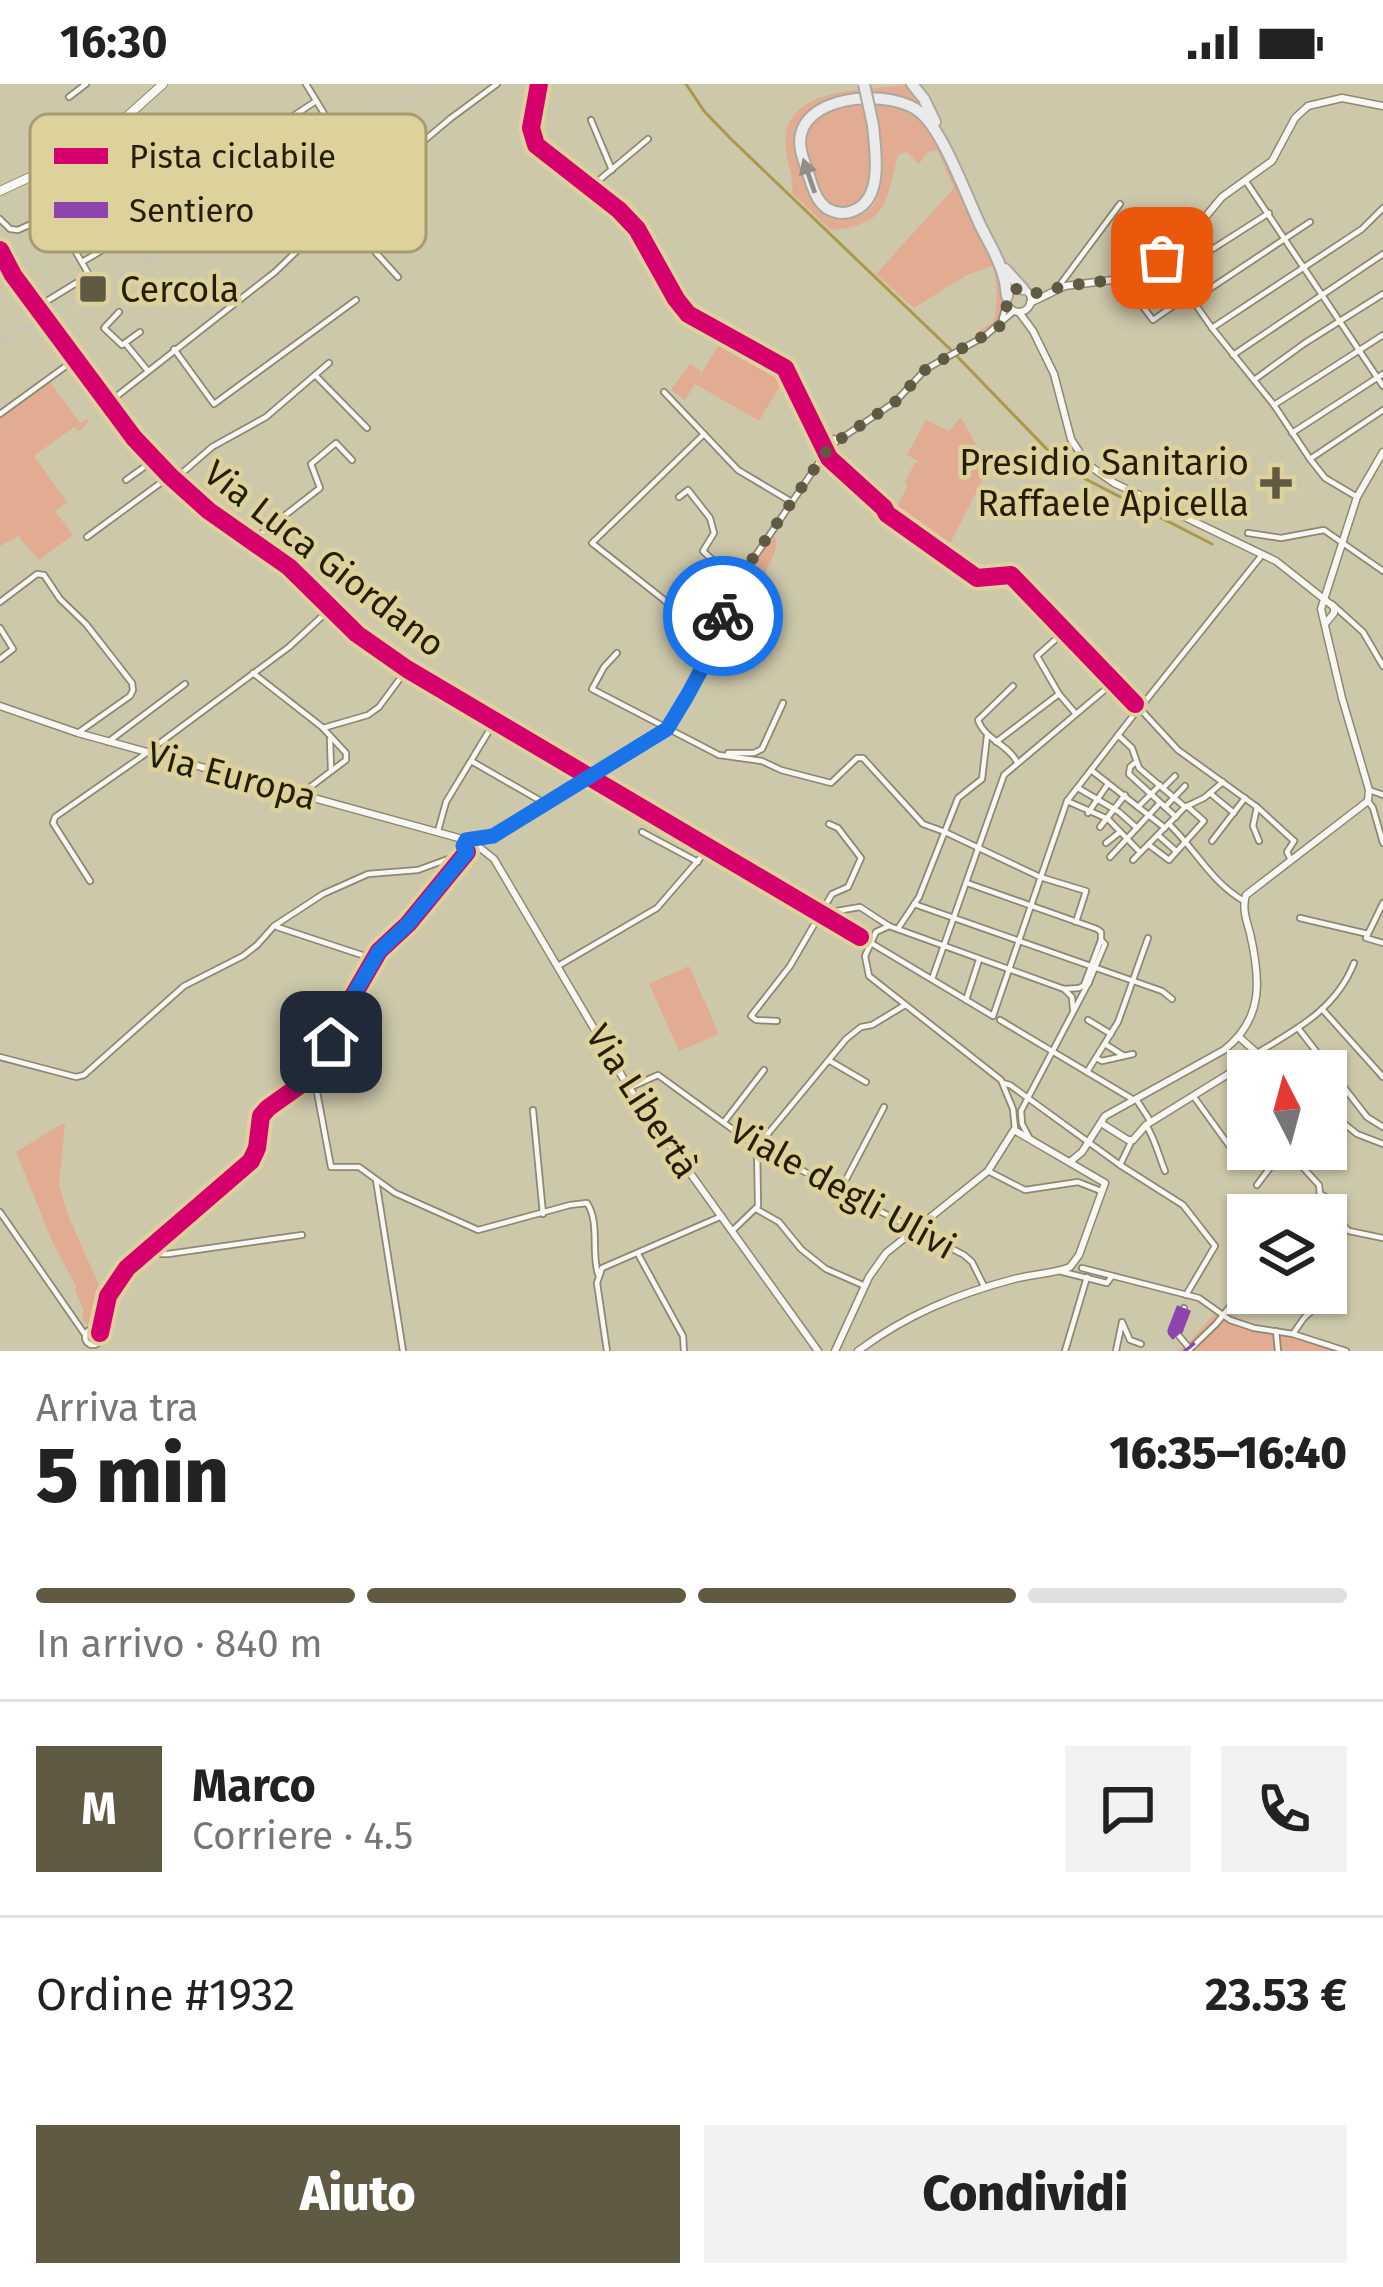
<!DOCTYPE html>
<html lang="it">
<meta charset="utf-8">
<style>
:root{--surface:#fff;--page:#f2f2f2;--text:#222;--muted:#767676;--line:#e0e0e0;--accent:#605a42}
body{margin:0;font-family:"Fira Sans",sans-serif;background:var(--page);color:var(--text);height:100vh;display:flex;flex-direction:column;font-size:45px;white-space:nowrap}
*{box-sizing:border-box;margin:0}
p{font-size:39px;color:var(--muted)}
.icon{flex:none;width:66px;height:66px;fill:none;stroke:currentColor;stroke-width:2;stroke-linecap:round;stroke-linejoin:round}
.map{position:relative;height:1267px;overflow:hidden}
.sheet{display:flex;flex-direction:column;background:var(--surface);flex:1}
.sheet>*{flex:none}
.needle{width:78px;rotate:354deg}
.fabs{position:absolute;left:1227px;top:966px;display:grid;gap:24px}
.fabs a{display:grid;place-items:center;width:120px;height:120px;border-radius:0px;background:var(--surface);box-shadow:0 3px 9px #0004;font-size:60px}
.pin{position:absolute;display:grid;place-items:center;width:102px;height:102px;color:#fff;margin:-51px;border-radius:24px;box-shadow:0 6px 18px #0006}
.courier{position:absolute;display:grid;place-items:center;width:120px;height:120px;margin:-60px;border:9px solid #1a73e8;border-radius:50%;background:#fff;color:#222;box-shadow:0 3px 15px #0007}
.overview em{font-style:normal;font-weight:800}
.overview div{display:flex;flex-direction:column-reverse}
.overview{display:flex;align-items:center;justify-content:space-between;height:204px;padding:0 36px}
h1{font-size:78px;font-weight:800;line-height:90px}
.bar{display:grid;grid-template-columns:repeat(4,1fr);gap:18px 12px;align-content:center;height:144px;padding:0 36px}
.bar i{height:15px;border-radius:9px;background:var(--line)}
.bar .current{background:var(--accent)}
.bar p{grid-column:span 4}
.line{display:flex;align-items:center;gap:30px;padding:0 36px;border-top:3px solid var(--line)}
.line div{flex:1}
.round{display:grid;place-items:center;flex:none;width:126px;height:126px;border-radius:0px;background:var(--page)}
.primary-button{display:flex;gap:24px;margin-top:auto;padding:24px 36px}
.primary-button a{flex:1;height:138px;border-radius:0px;background:var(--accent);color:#fff;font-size:48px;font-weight:800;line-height:138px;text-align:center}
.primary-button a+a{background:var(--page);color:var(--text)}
.status{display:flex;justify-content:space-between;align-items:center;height:84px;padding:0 60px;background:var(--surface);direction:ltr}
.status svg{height:33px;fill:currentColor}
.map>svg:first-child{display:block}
.green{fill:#e1ac91}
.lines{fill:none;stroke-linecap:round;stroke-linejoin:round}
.stream{stroke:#aa9947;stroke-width:3}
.minor-casing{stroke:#8d8871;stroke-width:8}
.tertiary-casing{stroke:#8d8871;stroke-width:9}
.secondary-casing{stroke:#8d8871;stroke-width:10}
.trunk-casing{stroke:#aba99f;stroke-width:14}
.minor{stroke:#f8f7f2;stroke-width:4.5}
.tertiary{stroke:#f8f7f2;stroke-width:6}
.secondary{stroke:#f8f7f2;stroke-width:8}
.trunk{stroke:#eaeaea;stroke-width:10}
.rail{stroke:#c6c4bb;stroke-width:3;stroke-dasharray:18 9;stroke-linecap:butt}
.trunk-bridge-casing{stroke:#aba99f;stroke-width:14;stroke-linecap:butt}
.trunk-bridge{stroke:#eaeaea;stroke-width:10}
.quiet{stroke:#8e44ad;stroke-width:15;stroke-dasharray:30 15;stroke-linecap:butt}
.cycleway-casing{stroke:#ddd19c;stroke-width:26}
.cycleway{stroke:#d6006c;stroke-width:18}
.oneway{fill:#918f85}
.done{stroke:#605a42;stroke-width:12;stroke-dasharray:0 21.6}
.route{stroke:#1a73e8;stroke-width:15}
.poi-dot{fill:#605a42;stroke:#ddd19c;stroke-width:4.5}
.labels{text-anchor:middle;stroke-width:9;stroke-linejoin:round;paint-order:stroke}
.poi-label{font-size:36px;fill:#241f0a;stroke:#ddd19c;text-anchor:start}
.street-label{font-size:36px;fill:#241f0a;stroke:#ddd19c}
.key{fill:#ddd19c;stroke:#a69c70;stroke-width:3}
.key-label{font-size:33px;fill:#241f0a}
</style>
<div class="status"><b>16:30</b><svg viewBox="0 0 49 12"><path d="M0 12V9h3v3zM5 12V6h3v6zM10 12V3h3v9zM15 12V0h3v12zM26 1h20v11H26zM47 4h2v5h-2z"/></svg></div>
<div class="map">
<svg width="1383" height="1267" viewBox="0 0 1383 1267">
<rect width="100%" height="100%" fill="#cec8ab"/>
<g class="green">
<path d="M910,0L931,34L911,18L828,19L801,40C804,61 804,108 817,125C823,132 834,135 843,135C896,136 882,63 878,32H869L872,98L862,121L837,125C822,115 820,105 813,88C809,77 803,65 805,53C812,14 893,13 918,32C944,53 976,136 991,170C1006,200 1013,230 982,251L978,248L994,237C997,218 999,199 992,182L967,191L914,224L876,190L954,104L937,66L928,68L919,80L907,68L898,71C886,117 888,142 831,146L792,109C794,89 783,70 786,51C792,0 874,7 910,0Z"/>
<path d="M720,259L783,296L759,337L695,300L685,316L671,306L690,280L701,287L700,292Z"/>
<path d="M50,298L80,339L87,335L89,337L80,347L74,343L34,372L67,418L55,427L73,451L39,476L18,452L0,462V334Z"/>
<path d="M961,333L976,361L995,372L946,467L893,431L908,401L905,398L915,379L920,378L907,371L926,336L949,347Z"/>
<path d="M773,449C780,465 774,471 766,485L771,508L769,527L753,520L735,507Z"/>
<path d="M689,882L719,950L679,967L649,900Z"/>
<path d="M61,1040H65L59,1101L68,1131L102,1208L95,1239L87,1241L82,1234L84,1227L75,1206L77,1204L52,1157L16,1068Z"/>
<path d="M1225,1223C1243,1244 1262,1239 1286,1246C1307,1251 1330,1259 1351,1267H1177L1186,1261L1217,1227L1222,1228Z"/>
</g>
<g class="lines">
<path class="stream" d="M686,0L704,27L731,55L951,266L1066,385L1212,460"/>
<g class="minor-casing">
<g id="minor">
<path d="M306,0L328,36"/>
<path d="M539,0L531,44L536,61L619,126L637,145L676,215L688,230L785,284L829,374L884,424L887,430L977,494L1011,491L1135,620"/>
<path d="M69,13L86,0"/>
<path d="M591,36L612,86"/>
<path d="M275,44L316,17"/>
<path d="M64,79C89,110 121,134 161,141L323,142L358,149L398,193"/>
<path d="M33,94L88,189L86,193L42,220L33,218"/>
<path d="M1245,96L1383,302"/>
<path d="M592,102L648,55"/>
<path d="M52,127C85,117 107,124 137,139"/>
<path d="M0,135L10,145L18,146L53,130"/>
<path d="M69,155L110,132"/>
<path d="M0,166L13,191L43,230"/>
<path d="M1163,174L1212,244L1274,321L1310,375L1325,394L1357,413"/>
<path d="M82,178L135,147"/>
<path d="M1175,189L1269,129"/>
<path d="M1122,195L1153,236L1189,211"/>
<path d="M1059,202L1120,120"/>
<path d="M1193,216L1310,138"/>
<path d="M119,228L104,244L122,261L140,248"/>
<path d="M1002,235L1007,218"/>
<path d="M48,237L134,354L170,392L209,427L289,483L357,550L407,585L860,853"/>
<path d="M1212,244L1362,145L1383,124"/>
<path d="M125,259L148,287"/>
<path d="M174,265L214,320L356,216"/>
<path d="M1233,271L1383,170"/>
<path d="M316,292L367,344"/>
<path d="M1254,296L1305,259L1383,210"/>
<path d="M664,308L738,386L790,417"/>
<path d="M108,319L275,188L326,139L451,34L497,0"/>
<path d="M1274,321L1383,251"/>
<path d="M0,330L77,274"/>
<path d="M1292,349L1383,290"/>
<path d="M704,350L592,459L663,515L714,560"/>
<path d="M816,350L825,354L838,355"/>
<path d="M829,370L883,418"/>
<path d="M1310,375L1383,326"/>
<path d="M126,396L154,376"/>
<path d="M174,396L212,363L266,333L329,279"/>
<path d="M679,413L688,406L710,434L714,449L703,467L737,499"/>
<path d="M1248,449L1281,454L1324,446L1383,487"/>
<path d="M87,453L170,392"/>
<path d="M252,457L320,404L311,380L336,359L352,376"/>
<path d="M0,518L37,490L44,491L60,515L86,540L132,599L133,606L130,612L79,648"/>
<path d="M1332,520L1363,548L1383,582"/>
<path d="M0,544L13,565L0,575"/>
<path d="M1065,547L1037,572L1059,610L1076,630"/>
<path d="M617,569L604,583L592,605L717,670"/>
<path d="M253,589L322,643L346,669V676L301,710"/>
<path d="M1013,602L978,636C985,656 1008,660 1017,678"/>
<path d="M1143,620L1262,471"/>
<path d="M1143,628L1134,627L1135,620H1143V628L1178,666L1257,723L1294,757"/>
<path d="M323,644L368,631L379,623L407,585"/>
<path d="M1118,651L1132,664L1139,684L1185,723"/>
<path d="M330,655L331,685"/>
<path d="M108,658L185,600"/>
<path d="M996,658L1059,610"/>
<path d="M728,669H754L762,665L783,619"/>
<path d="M719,671L762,677L781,686L831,699L857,674H863L923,740L945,748L1040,793L1086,807L1076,838"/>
<path d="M473,678L546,720"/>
<path d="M1136,678L1130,683L1129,690L1176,733"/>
<path d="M1091,686L1165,744"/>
<path d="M1078,704L1119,728L1137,744"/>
<path d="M1163,704L1175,692"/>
<path d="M1369,706L1383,711"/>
<path d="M1211,710L1234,729"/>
<path d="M1067,717L1108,735L1139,767"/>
<path d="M1368,717L1373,724L1383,759"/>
<path d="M1138,723L1160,701"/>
<path d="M1165,723L1185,702"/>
<path d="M1257,723L1253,742L1259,757"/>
<path d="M1088,729L1108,700"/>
<path d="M1169,740C1195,765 1212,799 1244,817"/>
<path d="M1100,743L1125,711"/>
<path d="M438,747L446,718L495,637"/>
<path d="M642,748L698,778"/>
<path d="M1158,751L1176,767"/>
<path d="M475,755L493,752L666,645L687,612L714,560L729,513L737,499L830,362L895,318L926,285L985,252L1014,227"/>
<path d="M1212,757L1245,714"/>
<path d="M1106,759L1120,748"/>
<path d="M1149,761L1169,776L1204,737L1187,722"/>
<path d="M1110,773L1159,720"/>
<path d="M1133,776L1185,723L1204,714L1223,698"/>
<path d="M1291,776L1287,768L1294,757"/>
<path d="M90,797L53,739L55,733L141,673L289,563L330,525"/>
<path d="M967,799L1097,845L1101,848V856L1105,860L1089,898L1021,1027L1022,1040L1029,1053"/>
<path d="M1383,819L1366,854L1383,859"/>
<path d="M914,820L1162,907L1172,915"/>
<path d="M825,829L860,823L889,842L1064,905L1079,904L1089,899"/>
<path d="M1300,834L1368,850"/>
<path d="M889,842L876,848L865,872L869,892L1001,996L1013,1025L1015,1045"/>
<path d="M277,843L374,875"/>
<path d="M899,843L919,813L958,714L982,695L987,652"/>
<path d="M871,859L993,932L1067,717L1136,628"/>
<path d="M558,882L657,824L708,765"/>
<path d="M932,895L1004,691L1114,598"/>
<path d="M1084,901L1101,856"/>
<path d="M1064,905L1072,913L1073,925"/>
<path d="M966,916L979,876"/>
<path d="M1322,925L1383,993"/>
<path d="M1000,936L1134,1016"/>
<path d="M1088,936L1111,950"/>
<path d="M777,937L756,936L751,932L790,882L832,810L848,803L861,774L838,744L829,740"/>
<path d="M1298,944L1367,1033L1383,1043"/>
<path d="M1105,960L1124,972"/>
<path d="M0,973L76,993L84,991L184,902L243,872L257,861L274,842L323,810L368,790L418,786L448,775L459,778"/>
<path d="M1096,974L1102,977L1133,970"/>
<path d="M830,977L866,998"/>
<path d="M1279,987L1257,969C1297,945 1336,925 1354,879"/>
<path d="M1087,988L1118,938L1148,854"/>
<path d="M1234,989L1248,1007"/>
<path d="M314,992L331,1083H359L395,1109L478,1146L570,1121L587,1119C600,1138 591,1168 598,1190"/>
<path d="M1003,999L1010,1001L1120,1081L1183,1121L1215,1162L1186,1211"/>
<path d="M629,1004L658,991L757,1063L964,1171L972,1178L984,1202"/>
<path d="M1194,1013L1241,1078"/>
<path d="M1136,1015L1151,1038"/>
<path d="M1326,1025L1357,1050L1383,1060"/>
<path d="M533,1026L543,1130"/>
<path d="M724,1038L764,986"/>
<path d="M1146,1041C1155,1055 1159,1072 1165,1087"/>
<path d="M1286,1065L1319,1101L1320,1110L1308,1131"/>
<path d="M1120,1081L1132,1056"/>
<path d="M988,1087L1025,1106L1078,1098L1101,1107"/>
<path d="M376,1096L403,1267"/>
<path d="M1257,1101L1284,1065"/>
<path d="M841,1105L884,1023"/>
<path d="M1320,1110C1338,1117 1335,1136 1349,1147L1383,1154"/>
<path d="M756,1125L779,1138L801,1165L826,1185L865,1202"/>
<path d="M0,1128L86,1252"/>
<path d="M732,1147L758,1122L757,1063L846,955L861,943L872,941L905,921"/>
<path d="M147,1166L156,1170H168L302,1151"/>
<path d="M638,1170L683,1252L684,1267"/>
<path d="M1082,1184L1199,1214L1230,1236L1254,1244L1293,1250L1346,1267"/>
<path d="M1059,1187L1107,1199L1112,1192"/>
<path d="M1184,1224L1175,1247L1190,1265"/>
<circle cx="93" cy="1253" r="8"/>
<path d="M1276,1247L1278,1267"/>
<path d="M100,1249L108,1212L127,1184L251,1077L257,1064L261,1032L268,1024L313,992L342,931L379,867L408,840L467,768"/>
<path d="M1293,1250C1295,1247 1303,1235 1305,1233C1320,1219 1342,1207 1341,1185L1326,1172"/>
<path d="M607,1267L597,1199L602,1184L722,1132"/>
<path d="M1065,1267L1087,1193"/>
<path d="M1116,1267L1122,1238L1130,1256L1141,1260"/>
<path d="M1188,1267L1216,1240L1248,1200"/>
</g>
</g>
<g class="tertiary-casing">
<g id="tertiary">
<circle cx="1019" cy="216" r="12"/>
<path d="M1030,219L1065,202L1128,194L1182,161L1222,113L1272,77L1295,34L1308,22L1342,14L1383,22"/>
<path d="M1019,228L1033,247L1054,290L1071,355L1087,380L1114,399L1276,477L1334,523V529L1325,540"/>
<path d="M0,622L78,649L466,756"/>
<path d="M479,763L474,769L465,767L463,760L468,755H475L479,763L494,775L629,1004L818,1267"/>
<path d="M1101,1039L1128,1056H1133L1146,1041L1251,976L1257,969L1239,953"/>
<path d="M1071,1077L1082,1068L1105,1032L1224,966C1265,934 1260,893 1250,849C1246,835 1242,824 1246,811L1368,717L1369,706L1342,614L1321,525L1357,413L1383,368"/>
<path d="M835,1267L869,1193L886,1169L988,1087L1014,1046L1105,1099L1079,1171L1070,1183C1053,1190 1032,1190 1014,1195C957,1210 906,1231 858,1267"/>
</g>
</g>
<g class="secondary-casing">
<path id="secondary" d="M0,107L82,69L104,53L163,0"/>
</g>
<g class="trunk-casing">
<g id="trunk">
<path d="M912,0L924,15L935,38"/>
<path d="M873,41C875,66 884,113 855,126C847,130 837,130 828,125C815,117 812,100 807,86C803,74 798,62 801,50C811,9 894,5 921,29C944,49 967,114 981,143C989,159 1000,176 1004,194C1006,200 1006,206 1007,212"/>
<path d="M1005,185L1023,205"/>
</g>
</g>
<use href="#minor" class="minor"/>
<use href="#tertiary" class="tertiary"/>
<use href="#secondary" class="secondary"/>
<use href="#trunk" class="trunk"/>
<path class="rail" d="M0,259L251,117L425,0"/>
<g class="trunk-bridge-casing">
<path id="trunk-bridge" d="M864,0L873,41"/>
</g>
<use href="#trunk-bridge" class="trunk-bridge"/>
<path class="quiet" d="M1184,1224L1175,1247L1190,1265"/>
<g class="cycleway-casing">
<g id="cycleway">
<path d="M539,0L531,44L536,61L619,126L637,145L676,215L688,230L785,284L829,374L884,424L887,430L977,494L1011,491L1135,620"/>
<path d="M0,166L13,191L134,354L170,392L209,427L289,483L357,550L407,585L860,853"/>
<path d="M100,1249L108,1212L127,1184L251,1077L257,1064L261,1032L268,1024L313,992L342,931L379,867L408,840L467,768"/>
</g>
</g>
<use href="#cycleway" class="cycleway"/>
</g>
<defs><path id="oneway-solid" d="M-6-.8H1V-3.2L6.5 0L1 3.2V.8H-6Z" transform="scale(3)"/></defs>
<use class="oneway" href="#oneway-solid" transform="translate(809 92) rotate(-109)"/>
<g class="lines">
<path class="done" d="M723,532L736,499L830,362L895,318L926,285L994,246L1001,241L1011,207L1019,204L1028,209H1037L1065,202L1128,194L1162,174"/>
<path class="route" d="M331,958L342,931L379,867L408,840L459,778L467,768L463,762L466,756L493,752L667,645L687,612L715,560L723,532"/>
</g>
<g class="poi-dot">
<rect x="78" y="190" width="30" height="30" rx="6"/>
<path d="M1270 381h12v12h12v12h-12v12h-12v-12h-12v-12h12z"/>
</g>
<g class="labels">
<g class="poi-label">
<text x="120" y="218">Cercola</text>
<text x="1249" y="391" text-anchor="end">Presidio Sanitario<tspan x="1249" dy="41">Raffaele Apicella</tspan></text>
</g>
<g class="street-label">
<text transform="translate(325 474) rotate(38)" y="13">Via Luca Giordano</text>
<text transform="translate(232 691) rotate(15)" y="13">Via Europa</text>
<text transform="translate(643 1017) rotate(57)" y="13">Via Libertà</text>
<text transform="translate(843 1104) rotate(29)" y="13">Viale degli Ulivi</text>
</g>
</g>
<rect x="30" y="30" width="396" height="138" rx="18" class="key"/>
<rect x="54" y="64" width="54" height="16" fill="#d6006c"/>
<rect x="54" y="118" width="54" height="16" fill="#8e44ad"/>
<g class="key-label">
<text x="129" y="84">Pista ciclabile</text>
<text x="129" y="138">Sentiero</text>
</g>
</svg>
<div class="fabs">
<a><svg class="needle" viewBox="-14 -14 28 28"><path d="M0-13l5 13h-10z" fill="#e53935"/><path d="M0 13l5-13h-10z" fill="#767676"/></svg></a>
<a><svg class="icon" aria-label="layers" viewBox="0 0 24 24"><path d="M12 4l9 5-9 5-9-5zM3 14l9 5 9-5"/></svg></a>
</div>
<div class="pin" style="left:1162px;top:174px;background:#ea580c"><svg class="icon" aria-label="bag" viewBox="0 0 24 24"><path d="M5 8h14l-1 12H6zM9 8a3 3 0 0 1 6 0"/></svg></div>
<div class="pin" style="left:331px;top:958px;background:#1f2937"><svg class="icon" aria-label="home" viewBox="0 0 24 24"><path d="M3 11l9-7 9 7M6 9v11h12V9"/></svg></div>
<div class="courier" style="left:723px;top:532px"><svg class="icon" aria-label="bike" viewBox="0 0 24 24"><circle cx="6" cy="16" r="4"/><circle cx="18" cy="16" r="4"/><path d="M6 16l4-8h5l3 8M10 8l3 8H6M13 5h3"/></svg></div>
</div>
<section class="sheet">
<div class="overview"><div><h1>5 min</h1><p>Arriva tra</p></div><em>16:35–16:40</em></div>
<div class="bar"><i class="current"></i><i class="current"></i><i class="current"></i><i></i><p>In arrivo · 840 m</p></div>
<div class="line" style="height:216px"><b class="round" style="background:var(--accent);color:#fff">M</b><div><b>Marco</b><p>Corriere · 4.5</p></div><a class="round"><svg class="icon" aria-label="chat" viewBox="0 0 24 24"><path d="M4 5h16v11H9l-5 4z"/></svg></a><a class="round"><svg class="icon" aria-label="phone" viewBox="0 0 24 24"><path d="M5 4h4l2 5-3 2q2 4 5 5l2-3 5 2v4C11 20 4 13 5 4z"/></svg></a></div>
<div class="line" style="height:156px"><div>Ordine #1932</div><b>23.53 €</b></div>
<div class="primary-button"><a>Aiuto</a><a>Condividi</a></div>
</section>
